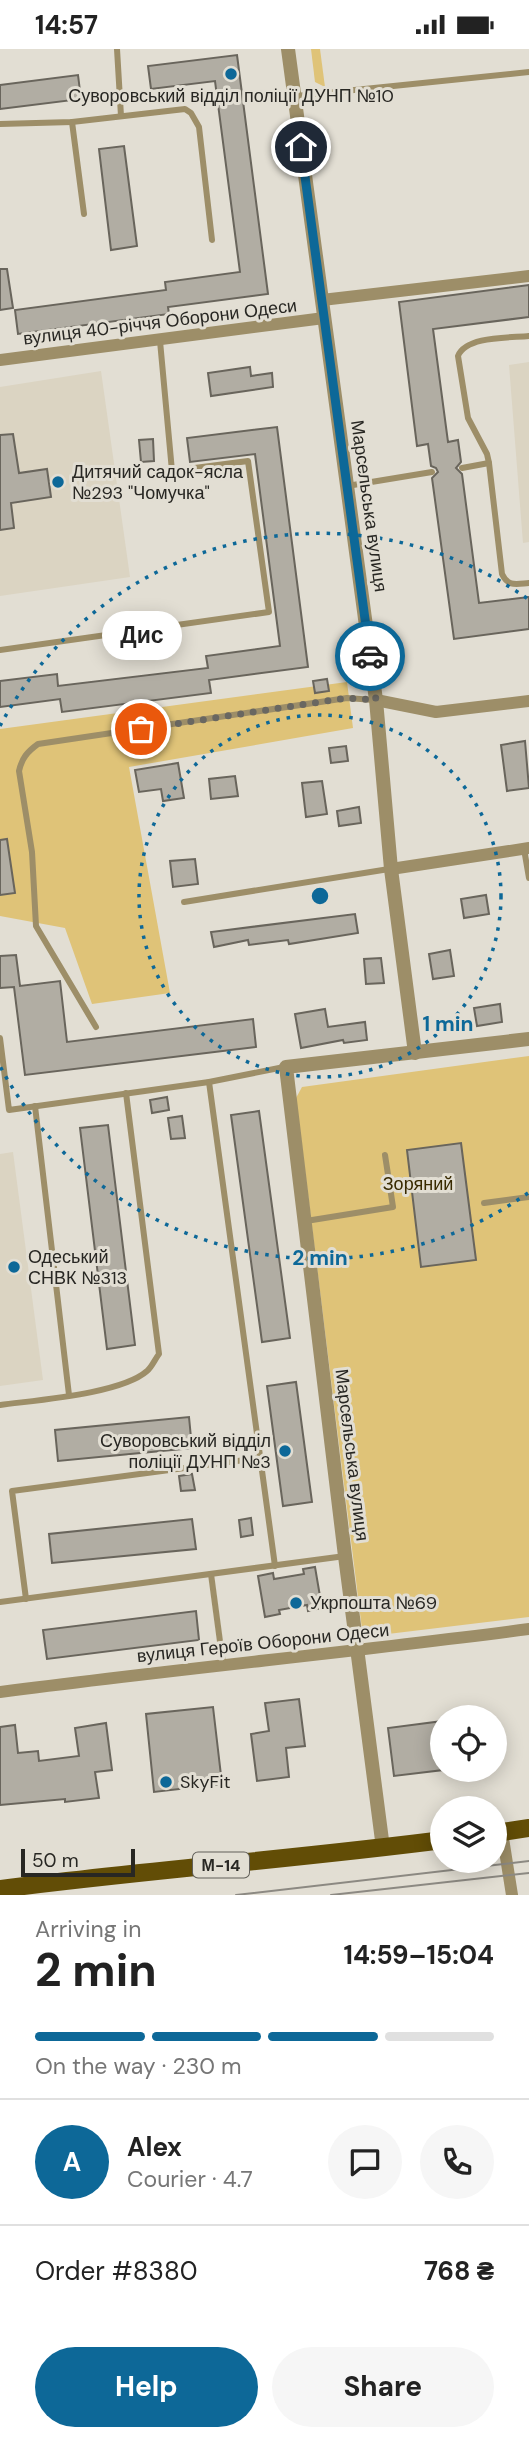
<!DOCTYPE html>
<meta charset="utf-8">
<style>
:root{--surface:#fff;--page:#f6f6f6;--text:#222;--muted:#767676;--line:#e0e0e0;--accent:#0d6898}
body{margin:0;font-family:"DM Sans",sans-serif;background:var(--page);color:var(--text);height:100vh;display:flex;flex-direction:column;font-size:26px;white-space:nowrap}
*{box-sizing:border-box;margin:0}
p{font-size:23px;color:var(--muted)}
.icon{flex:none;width:38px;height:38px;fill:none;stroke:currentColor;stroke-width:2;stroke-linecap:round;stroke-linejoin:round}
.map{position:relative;height:1846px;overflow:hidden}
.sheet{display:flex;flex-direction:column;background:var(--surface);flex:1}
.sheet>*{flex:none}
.controls{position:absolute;left:430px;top:1656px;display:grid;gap:14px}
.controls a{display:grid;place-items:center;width:77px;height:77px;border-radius:50%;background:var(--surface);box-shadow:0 4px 18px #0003;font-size:35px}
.scale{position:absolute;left:21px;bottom:18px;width:114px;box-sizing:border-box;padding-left:7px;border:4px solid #282723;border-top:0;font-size:19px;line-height:24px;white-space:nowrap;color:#282723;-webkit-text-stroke:5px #e2ded3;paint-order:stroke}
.pin{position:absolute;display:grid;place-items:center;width:60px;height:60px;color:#fff;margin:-30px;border:4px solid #fff;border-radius:50%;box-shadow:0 2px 7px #0007}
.courier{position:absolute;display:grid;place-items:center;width:70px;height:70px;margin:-35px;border:5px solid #0d6898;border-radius:50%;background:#fff;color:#222;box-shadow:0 2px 9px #0007}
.bubble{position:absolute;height:49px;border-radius:24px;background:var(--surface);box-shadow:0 4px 18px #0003;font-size:23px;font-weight:700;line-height:49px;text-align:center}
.overview em{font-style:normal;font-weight:700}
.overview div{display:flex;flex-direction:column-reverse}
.overview{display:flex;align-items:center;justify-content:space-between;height:119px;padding:0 35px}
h1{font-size:46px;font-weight:700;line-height:52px}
.bar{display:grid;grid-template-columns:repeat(4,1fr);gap:10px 7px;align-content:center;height:84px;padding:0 35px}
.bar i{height:9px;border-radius:5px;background:var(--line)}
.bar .active{background:var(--accent)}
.bar p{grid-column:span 4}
.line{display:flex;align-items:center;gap:18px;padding:0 35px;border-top:2px solid var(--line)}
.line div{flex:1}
.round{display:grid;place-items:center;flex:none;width:74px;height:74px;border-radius:37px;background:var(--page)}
.button{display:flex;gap:14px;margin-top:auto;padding:14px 35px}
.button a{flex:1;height:80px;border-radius:42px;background:var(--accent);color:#fff;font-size:28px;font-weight:700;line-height:80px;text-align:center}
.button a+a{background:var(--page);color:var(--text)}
.status{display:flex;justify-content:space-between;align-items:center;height:49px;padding:0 35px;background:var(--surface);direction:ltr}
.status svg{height:19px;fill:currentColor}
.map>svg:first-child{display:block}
.built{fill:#dbd4c2}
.green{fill:#dfc378}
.building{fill:#b1ada3;stroke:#69655c;stroke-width:2}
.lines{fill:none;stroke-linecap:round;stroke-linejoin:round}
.service{stroke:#9d8e68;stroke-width:6}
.minor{stroke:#9d8e68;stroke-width:12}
.tertiary{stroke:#9d8e68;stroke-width:14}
.primary{stroke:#624d06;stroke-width:18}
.tram{stroke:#8c8982;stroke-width:2}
.done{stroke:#696761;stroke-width:7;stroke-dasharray:0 12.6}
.route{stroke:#0d6898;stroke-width:9}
.ring{fill:none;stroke:#0d6898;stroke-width:3.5;stroke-dasharray:3.5 7}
.poi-dot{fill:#0d6898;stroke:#e2ded3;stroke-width:2.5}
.labels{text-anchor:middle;stroke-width:6;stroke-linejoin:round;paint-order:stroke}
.shield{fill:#e2ded3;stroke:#605e58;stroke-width:2}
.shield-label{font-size:16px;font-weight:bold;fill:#282723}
.poi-label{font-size:18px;fill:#282723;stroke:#e2ded3;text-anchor:start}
.street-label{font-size:18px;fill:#282723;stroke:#e2ded3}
.park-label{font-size:18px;fill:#382a00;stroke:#e2ded3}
.centre{fill:#0d6898;stroke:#e2ded3;stroke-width:3.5}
.ring-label{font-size:21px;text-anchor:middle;font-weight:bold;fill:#0d6898;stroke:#e2ded3;stroke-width:6;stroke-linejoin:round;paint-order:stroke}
</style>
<div class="status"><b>14:57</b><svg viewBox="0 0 49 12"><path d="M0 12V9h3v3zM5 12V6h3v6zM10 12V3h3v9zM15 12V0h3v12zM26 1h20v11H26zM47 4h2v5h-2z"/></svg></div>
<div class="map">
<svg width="529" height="1846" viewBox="0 0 529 1846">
<rect width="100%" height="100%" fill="#e2ded3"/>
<g class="built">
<path d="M529,313V493L523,494L509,316Z"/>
<path d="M101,322L130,528L0,547V338Z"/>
<path d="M13,1103L43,1331L0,1337V1105Z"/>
</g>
<g class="green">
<path d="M311,0H320L325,38L315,33Z"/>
<path d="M347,633L353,679L129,718L170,944L92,955L65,879L0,867V680Z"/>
<path d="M529,1007V1568L363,1588L296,1049L302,1038Z"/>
</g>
<g class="building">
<path d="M237,6L268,245L168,258L169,265L18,285L15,261L166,241L165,233L240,223L215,32L151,40L148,17Z"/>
<path d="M78,26L81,50L0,60V36Z"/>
<path d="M124,97L137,197L111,201L99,100Z"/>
<path d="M0,220H7L13,259L0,261Z"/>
<path d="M529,236V268L433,280L448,393L458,391L461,413L456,419L462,425L479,554L529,548V580L454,590L432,429L438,423L436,419L431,417L428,395L417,397L399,253Z"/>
<path d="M250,318L251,327L272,324L273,338L211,347L208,324Z"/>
<path d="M277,378L308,618L209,631L211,644L62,663L60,650L0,658V632L57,625L58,637L208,619L206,607L280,597L255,405L190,413L187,389Z"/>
<path d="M13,385L19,424L47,420L51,448L11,454L14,479L0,481V386Z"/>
<path d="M153,390L154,412L141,413L139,391Z"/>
<path d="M327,630L329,642L315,644L313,632Z"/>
<path d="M525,692L529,739L507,742L501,696Z"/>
<path d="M346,697L348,712L331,714L329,699Z"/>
<path d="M178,714L184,749L163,752L161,740L139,743L135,721Z"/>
<path d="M235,727L238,747L211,750L209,730Z"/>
<path d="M322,732L327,765L306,768L302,734Z"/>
<path d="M359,758L361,774L339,777L337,762Z"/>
<path d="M7,790L15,844L0,846V791Z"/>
<path d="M195,810L198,835L173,838L170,812Z"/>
<path d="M486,846L489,865L464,869L461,850Z"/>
<path d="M355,865L358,884L289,895L288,891L249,896L248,891L214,898L211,883Z"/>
<path d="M450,901L454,927L433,930L429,905Z"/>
<path d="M16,906L20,937L60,932L67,993L253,970L256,998L25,1026L14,938L0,939V907Z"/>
<path d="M381,909L384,934L366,935L364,910Z"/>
<path d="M500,955L502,973L477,977L474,959Z"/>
<path d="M325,960L328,978L365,973L367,991L344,994L343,991L301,999L295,965Z"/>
<path d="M167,1048L169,1061L152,1064L150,1051Z"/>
<path d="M259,1062L290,1289L262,1293L231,1066Z"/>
<path d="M182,1067L185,1089L171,1090L168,1069Z"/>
<path d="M108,1076L135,1296L107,1300L80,1079Z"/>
<path d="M461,1094L476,1211L421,1218L407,1101Z"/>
<path d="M296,1333L312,1453L283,1457L267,1337Z"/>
<path d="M189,1368L192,1399L58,1412L55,1381Z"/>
<path d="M192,1425L195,1441L181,1442L179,1427Z"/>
<path d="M251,1469L253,1486L241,1488L239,1471Z"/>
<path d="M192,1470L196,1500L52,1514L49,1485Z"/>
<path d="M315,1518L322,1559L308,1562L307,1556L279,1561L280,1565L265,1568L258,1527L273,1524L274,1530L304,1525L303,1520Z"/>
<path d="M196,1562L199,1591L47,1610L43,1581Z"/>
<path d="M299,1650L305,1697L286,1699L289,1728L257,1732L251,1685L269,1682L265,1654Z"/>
<path d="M213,1658L222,1735L154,1743L146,1665Z"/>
<path d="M443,1672V1721L394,1727L388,1679Z"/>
<path d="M106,1674L112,1721L95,1723L99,1749L65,1753V1750L0,1756V1678L15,1676L18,1704L38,1702L39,1712L79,1707L75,1679Z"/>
</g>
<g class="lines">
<g class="service">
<path d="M117,0L121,67"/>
<path d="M296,47L529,23"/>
<path d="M72,73L84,165"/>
<path d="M0,75L72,73L185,60L191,64L199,78L212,191"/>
<path d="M529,287C509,289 466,287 458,307L468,369L487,405L489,414L502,525C508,538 516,535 529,534"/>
<path d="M462,419L489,414"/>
<path d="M347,437L432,423"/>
<path d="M0,601L269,563L248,412L172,422L160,292"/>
<path d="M524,800L529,829"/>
<path d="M184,853L389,820"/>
<path d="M96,978L36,877L32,803L19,722C22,709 27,703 38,695L347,649L374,651"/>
<path d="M0,989L9,1061L209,1033L284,1018"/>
<path d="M209,1033L275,1517"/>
<path d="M35,1057L69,1346"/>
<path d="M484,1154L529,1148"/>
<path d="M306,1172L393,1158L385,1106"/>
<path d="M0,1356C36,1351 121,1345 147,1322C152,1318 155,1310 159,1305L126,1044"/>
<path d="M211,1525L223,1615"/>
<path d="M26,1550L12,1442L260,1409"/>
<path d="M0,1553L345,1507"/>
</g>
<g class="minor">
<path d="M322,251L529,227"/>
<path d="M0,311L324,269"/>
<path d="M376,651L436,663L529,652"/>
<path d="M391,820L529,799"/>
<path d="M0,1643C176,1620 353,1603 529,1580"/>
<path d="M502,1783L512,1846"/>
</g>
<g class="tertiary">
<path d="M288,0L376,651L391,820L415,1004"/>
<path d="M383,1799L345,1507L286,1018L529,990"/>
</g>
<g class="primary">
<path d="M495,1784L529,1779"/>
<path d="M0,1840C147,1821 295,1810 443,1791"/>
</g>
<g class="tram">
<path d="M236,1846L529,1812"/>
<path d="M331,1846L529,1824"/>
</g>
</g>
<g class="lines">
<path class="done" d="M141,680L347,649L376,651L370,607"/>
<path class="route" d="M301,98L370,607"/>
</g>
<g class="ring">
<circle cx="320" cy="847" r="181"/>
<path d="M528 1144A362 362 0 0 1 0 1017M0 677A362 362 0 0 1 528 550"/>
</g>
<g class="poi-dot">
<circle cx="231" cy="25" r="7"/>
<circle cx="58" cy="433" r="7"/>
<circle cx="14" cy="1218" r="7"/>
<circle cx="285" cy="1402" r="7"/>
<circle cx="296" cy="1554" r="7"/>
<circle cx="166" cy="1733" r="7"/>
</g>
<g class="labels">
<rect class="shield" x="193" y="1803.5" width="56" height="25" rx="5"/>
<g class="shield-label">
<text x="221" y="1822">М-14</text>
</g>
<g class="poi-label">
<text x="231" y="53" text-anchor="middle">Суворовський відділ поліції ДУНП №10</text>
<text x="72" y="429">Дитячий садок-ясла<tspan x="72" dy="21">№293 "Чомучка"</tspan></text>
<text x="28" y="1214">Одеський<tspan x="28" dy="21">СНВК №313</tspan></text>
<text x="271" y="1398" text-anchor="end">Суворовський відділ<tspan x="271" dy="21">поліції ДУНП №3</tspan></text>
<text x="310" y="1560">Укрпошта №69</text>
<text x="180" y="1739">SkyFit</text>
</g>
<g class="street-label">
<text transform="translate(160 273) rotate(-7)" y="6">вулиця 40-річчя Оборони Одеси</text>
<text transform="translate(369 457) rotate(82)" y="6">Марсельська вулиця</text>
<text transform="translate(352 1406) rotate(83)" y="6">Марсельська вулиця</text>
<text transform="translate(263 1594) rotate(-6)" y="6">вулиця Героїв Оборони Одеси</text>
</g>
<g class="park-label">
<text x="418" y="1141">Зоряний</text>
</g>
</g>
<circle cx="320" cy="847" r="10" class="centre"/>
<g class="ring-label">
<text x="448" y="982">1 min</text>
<text x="320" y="1216">2 min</text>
</g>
</svg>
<div class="controls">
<a><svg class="icon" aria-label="locate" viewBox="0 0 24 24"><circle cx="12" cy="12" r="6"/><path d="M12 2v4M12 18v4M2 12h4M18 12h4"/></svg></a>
<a><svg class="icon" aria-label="layers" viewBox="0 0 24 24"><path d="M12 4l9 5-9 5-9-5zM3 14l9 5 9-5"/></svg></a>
</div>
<div class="scale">50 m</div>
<div class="pin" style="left:141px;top:680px;background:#ea580c"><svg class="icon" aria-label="bag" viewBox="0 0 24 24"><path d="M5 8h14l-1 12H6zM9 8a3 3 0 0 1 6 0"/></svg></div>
<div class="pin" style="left:301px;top:98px;background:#1f2937"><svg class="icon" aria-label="home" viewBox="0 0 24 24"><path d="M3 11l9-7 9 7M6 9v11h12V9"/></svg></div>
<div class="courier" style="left:370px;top:607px"><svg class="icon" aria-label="car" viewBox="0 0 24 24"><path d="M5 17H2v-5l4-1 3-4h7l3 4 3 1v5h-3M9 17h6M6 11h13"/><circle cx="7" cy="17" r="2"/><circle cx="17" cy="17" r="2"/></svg></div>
<div class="bubble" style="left:102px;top:562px;width:80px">Дис</div>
</div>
<section class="sheet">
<div class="overview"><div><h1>2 min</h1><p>Arriving in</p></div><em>14:59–15:04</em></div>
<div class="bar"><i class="active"></i><i class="active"></i><i class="active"></i><i></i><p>On the way · 230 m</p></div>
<div class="line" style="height:126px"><b class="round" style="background:var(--accent);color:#fff">A</b><div><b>Alex</b><p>Courier · 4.7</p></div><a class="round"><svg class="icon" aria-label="chat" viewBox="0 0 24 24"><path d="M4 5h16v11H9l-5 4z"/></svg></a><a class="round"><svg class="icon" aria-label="phone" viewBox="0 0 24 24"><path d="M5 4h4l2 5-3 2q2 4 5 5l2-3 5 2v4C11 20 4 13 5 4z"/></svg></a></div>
<div class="line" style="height:91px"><div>Order #8380</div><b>768 ₴</b></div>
<div class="button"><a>Help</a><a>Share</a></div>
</section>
